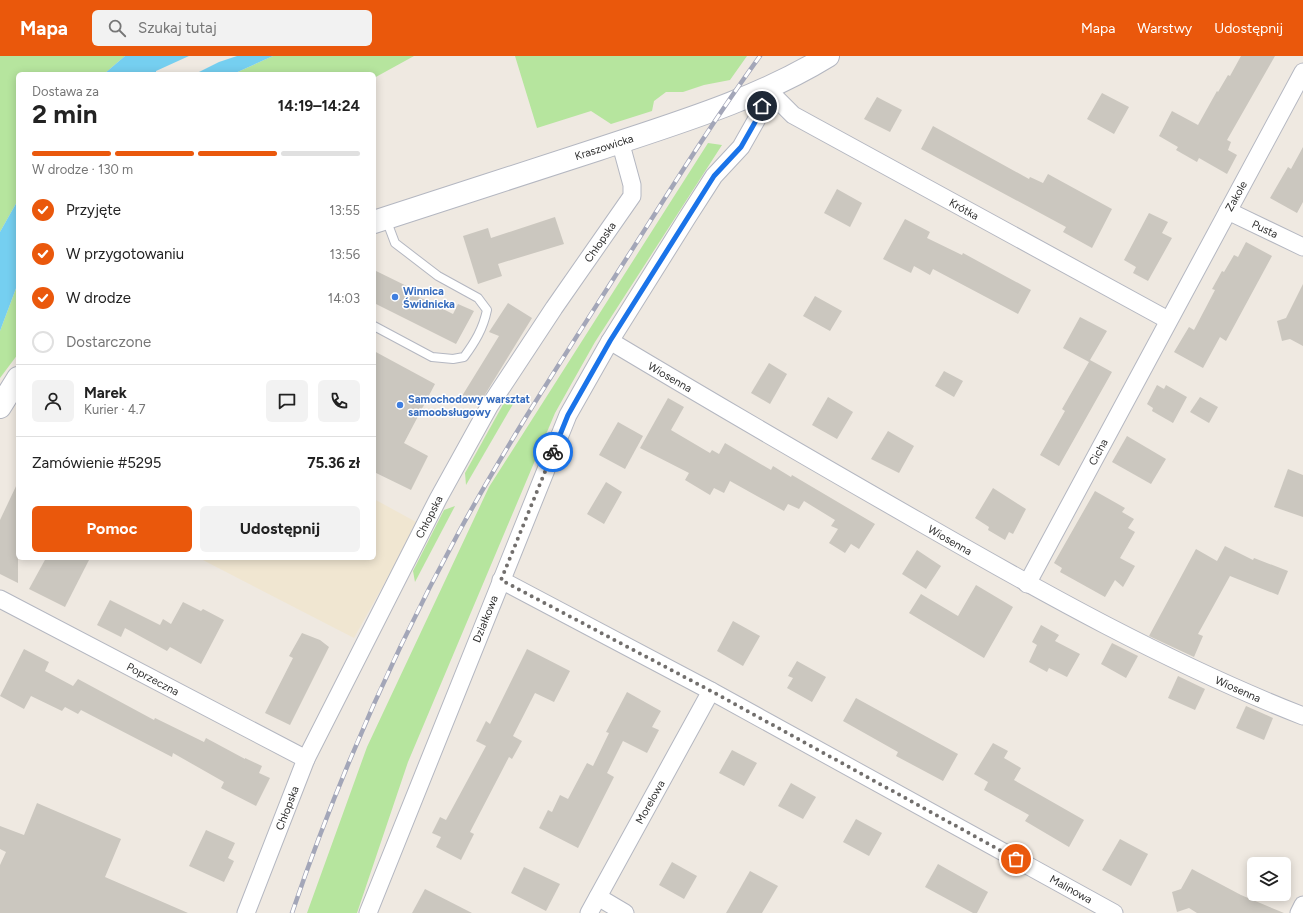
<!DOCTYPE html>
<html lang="pl">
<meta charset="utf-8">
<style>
:root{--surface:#fff;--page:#f2f2f2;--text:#222;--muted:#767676;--line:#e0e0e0;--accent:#ea580c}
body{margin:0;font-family:Figtree,sans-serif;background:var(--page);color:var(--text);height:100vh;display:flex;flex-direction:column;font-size:15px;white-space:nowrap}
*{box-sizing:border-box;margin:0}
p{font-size:13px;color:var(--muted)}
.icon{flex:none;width:22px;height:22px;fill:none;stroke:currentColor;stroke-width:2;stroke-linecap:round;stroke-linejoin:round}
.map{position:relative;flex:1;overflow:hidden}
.side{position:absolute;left:16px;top:16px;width:360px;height:488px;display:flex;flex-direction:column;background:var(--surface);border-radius:6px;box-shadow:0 2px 10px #0003}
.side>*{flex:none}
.controls{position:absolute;left:1247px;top:801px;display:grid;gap:8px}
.controls a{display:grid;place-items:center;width:44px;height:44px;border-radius:6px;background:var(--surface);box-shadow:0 2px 10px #0003;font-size:20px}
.pin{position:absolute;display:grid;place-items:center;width:34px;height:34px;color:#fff;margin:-17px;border:2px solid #fff;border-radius:50%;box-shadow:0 1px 4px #0007}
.courier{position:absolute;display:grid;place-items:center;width:40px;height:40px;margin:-20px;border:3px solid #1a73e8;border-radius:50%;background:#fff;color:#222;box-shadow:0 1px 5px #0007}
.headline em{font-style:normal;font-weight:700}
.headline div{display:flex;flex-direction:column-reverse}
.headline{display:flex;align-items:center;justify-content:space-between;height:68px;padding:0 16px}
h1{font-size:26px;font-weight:700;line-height:30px}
.bar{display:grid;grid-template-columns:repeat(4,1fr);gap:6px 4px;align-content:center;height:48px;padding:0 16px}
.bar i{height:5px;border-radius:3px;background:var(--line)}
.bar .active{background:var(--accent)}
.bar p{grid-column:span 4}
.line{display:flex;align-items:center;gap:10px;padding:0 16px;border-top:1px solid var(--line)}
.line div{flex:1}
.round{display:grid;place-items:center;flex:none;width:42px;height:42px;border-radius:6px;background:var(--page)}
ol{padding:0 16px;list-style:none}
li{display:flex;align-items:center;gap:12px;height:44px}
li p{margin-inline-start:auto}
li .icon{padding:4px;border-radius:50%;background:var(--accent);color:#fff;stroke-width:4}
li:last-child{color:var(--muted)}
li i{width:22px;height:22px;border:2px solid var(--line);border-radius:50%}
.cta{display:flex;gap:8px;margin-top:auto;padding:8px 16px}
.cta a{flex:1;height:46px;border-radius:6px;background:var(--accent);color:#fff;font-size:16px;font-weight:700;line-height:46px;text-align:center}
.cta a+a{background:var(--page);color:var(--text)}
header{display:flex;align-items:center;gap:24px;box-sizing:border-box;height:56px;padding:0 20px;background:var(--accent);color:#fff}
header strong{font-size:19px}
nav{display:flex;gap:22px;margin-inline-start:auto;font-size:14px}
.search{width:280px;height:36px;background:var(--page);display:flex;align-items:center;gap:10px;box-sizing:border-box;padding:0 14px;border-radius:6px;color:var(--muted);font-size:15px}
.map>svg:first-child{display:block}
.education{fill:#f0e6d1}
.green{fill:#b6e59e}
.water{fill:#75cff0}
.building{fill:#cbc7bf}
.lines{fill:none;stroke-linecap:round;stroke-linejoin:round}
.lane-casing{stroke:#b4b7c1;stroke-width:10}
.street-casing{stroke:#b4b7c1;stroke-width:19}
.secondary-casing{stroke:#b4b7c1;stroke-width:24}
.lane{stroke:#fff;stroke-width:8}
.street{stroke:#fff;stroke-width:17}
.secondary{stroke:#fff;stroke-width:22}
.rail-casing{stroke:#a3a6b8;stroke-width:4.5}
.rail{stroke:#fff;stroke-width:3;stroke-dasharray:9;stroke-linecap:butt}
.done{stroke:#726f6d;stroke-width:4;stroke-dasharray:0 7.2}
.route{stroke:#1a73e8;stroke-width:5}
.shop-dot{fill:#3f7fe0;stroke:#fff;stroke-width:1.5}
.labels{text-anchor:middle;stroke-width:3;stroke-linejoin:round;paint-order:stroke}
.street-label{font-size:11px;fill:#2e2e2e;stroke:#fff}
.shop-label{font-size:11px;font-weight:bold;fill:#366cbe;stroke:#fff;text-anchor:start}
</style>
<header>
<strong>Mapa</strong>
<div class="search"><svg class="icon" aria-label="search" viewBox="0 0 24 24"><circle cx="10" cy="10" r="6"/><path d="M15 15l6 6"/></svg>Szukaj tutaj</div>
<nav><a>Mapa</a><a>Warstwy</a><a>Udostępnij</a></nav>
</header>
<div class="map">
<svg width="1303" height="857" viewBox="0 0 1303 857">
<rect width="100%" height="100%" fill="#efe9e1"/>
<path class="education" d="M374,443L418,467L354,582L199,502H374Z"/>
<g class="green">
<path d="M0,0H125L104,18H18V144L0,176Z"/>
<path d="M273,0H414L374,22V18H233Z"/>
<path d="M515,0H747L730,24L704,29L683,36H666L654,45L652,55L611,68L591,55L537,72Z"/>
<path d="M708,87L722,89L595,286L555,357L408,706L357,857H307L367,691L489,431Z"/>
<path d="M18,227V298L0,322V275Z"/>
<path d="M516,343L466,429L465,417L505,345Z"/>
<path d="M455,450L415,526L413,515L444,454Z"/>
</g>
<g class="water">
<path d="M125,0H189L156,15V18H104Z"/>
<path d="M237,0H273L233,18H195L219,6Z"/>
<path d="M18,144V227L0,275V176Z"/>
</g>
<g class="building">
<path d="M1241,0H1275L1227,84L1231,86L1228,94L1237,99L1227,118L1199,102L1197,106L1176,94L1178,91L1159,80L1172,55L1198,69L1217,35L1218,36L1228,19L1230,20Z"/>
<path d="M1102,37L1129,51L1114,78L1087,63Z"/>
<path d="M877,41L902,54L890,76L864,63Z"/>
<path d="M933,70L1029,123L1030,121L1043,127L1048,118L1112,153L1092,192L1063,176L1066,171L921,93Z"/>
<path d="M1303,91V146L1297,157L1270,142L1288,111L1291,113Z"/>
<path d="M837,133L862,147L850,171L824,157Z"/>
<path d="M1149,157L1168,166L1162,177L1172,182L1148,225L1133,217L1136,211L1124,204Z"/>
<path d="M555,161L564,188L498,208L502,220L478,228L463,180L488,172L491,182Z"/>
<path d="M905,163L930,176L927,182L962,199L963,197L1031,234L1018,258L933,213L930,219L914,210L911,217L883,203Z"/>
<path d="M1246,186L1272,200L1226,285L1220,281L1203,312L1174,296L1189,271L1194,274L1215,234L1212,233L1222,215L1224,216L1234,199L1238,201Z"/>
<path d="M374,214L421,237L419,241L453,258L458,248L474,255L456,288L374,247Z"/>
<path d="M1303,228V290L1290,283L1282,285L1277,265L1286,262Z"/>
<path d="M815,240L842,255L830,275L803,260Z"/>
<path d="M508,247L532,262L478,350L462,340L499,280L489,276Z"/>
<path d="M1080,261L1107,275L1090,304L1112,316L1059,410L1040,399L1065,355L1062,353L1089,306L1063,292Z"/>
<path d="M374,295L435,328L404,387L428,400L411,434L374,416Z"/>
<path d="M769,307L787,318L770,348L751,337Z"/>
<path d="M944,315L963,325L954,341L935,330Z"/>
<path d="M1157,329L1164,333L1166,329L1187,341L1173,367L1152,355L1153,352L1147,348Z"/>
<path d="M828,341L853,356L837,383L812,369Z"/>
<path d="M1200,341L1218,351L1209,367L1190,356Z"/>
<path d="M668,342L684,351L671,374L710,397L712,394L719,398L725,387L771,414L773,410L791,421L792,419L875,468L859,493L851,488L845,497L829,487L838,473L831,470L835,464L804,445L799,453L788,448L784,455L730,425L724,437L714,432L710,439L685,424L689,417L640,392Z"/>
<path d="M618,366L643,380L625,413L599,399Z"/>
<path d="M888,375L914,390L899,417L871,403Z"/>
<path d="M1127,380L1166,403L1151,428L1112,406Z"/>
<path d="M1288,413L1303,419V461L1274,451Z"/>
<path d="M18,426V527L0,518V464Z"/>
<path d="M606,426L622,436L604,468L587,458Z"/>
<path d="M993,432L1026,453L1013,478L1009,476L1005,484L988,474L989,471L975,462Z"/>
<path d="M1095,435L1125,452L1122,456L1134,463L1128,472L1135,476L1120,502L1135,510L1123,531L1115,524L1105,541L1060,516L1062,512L1054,507Z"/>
<path d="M1225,490L1253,504L1254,502L1288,515L1278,539L1230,520L1198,578L1203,580L1194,601L1149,580L1196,493L1217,505Z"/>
<path d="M917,494L941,510L926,533L902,518Z"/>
<path d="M46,502H90L65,551L29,533Z"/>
<path d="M976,529L1013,551L984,602L909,557L921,538L958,560Z"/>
<path d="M110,544L160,569L163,563L171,568L183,546L201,555L203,553L224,564L201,608L170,591L167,595L125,572L121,581L97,569Z"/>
<path d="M733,565L760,580L743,610L717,595Z"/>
<path d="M1041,569L1059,579L1055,585L1080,598L1067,621L1049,612L1047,616L1029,606L1037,589L1032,586Z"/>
<path d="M302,577L320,584L329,591L290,669L265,657L293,602L289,600Z"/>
<path d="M1112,587L1138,600L1126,622L1101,608Z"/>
<path d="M24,593L49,606L45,615L73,630L78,623L154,664L155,662L204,686L206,682L245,703V702L262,710L259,717L270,722L256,750L221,732L224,726L173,697L172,701L81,654L78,658L65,651L62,655L31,640L24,653L0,640Z"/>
<path d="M527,593L570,615L554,646L535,637L513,680L522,685L512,703L509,701L470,776L474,778L461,804L436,791L441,781L432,777L440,761L446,764L486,690L476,685L486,665L490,668Z"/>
<path d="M797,605L826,621L812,646L787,632L793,622L788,620Z"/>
<path d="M1178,620L1205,633L1195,654L1168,642Z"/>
<path d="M627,636L661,655L652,671L659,674L647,697L623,685L607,717L614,721L578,792L539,772L548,754L552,756L560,739L568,743L587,707L593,710L609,677L606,676Z"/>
<path d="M856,642L958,698L943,725L896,700L898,696L843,665Z"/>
<path d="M1246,650L1273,662L1264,684L1236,672Z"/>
<path d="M993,687L1008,695L1004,702L1021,712L1014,724L1084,764L1069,791L1025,765L1029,759L984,734L988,726L974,718Z"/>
<path d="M732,694L757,707L744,730L719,717Z"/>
<path d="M791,727L816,741L803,763L778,750Z"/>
<path d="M37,747L121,783L105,821L188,857H0V809L6,796L0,793V770L24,779Z"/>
<path d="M856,763L882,777L869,800L843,786Z"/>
<path d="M206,774L235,787L228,802L234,805L224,826L189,810Z"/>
<path d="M1120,783L1148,798L1131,830L1102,814Z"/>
<path d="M672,806L697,820L684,843L659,829Z"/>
<path d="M938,808L988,836L977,857H973L925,831Z"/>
<path d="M524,811L560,828L546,855L511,837Z"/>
<path d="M1192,813L1241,839L1284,857H1197L1189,852L1177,856L1172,836L1181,833Z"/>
<path d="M750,815L778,830L762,857H726Z"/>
<path d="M425,833L472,857H412Z"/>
</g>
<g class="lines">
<g class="lane-casing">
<path id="lane" d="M374,270L432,301L453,303L464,301C475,286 483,273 487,254L478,242L438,220L395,187L386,163"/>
</g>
<g class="street-casing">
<g id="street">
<path d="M1228,155L1303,191"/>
<path d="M610,285C712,346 815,406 918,465C1043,537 1168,607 1303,660"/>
<path d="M501,524L711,635L1114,857"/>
<path d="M1027,528L1303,16"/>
<path d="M0,543L306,703"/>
<path d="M598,841L625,857"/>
<path d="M246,857L306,703L438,443L490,349L554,252L632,140V129L620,85"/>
<path d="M368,857L568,359L610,285L687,162L714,120L741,91L758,61L767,33L793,59L1168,264"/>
<path d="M589,857L711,635"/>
<path d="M1299,857L1303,849"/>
</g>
</g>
<g class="secondary-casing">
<g id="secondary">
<path d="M374,166C449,142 524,117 599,93C677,67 758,43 828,0"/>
<path d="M0,351L18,322"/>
</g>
</g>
<use href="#lane" class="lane"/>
<use href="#street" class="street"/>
<use href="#secondary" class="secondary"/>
<g class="rail-casing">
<path id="rail" d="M292,857C337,725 393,597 460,474C507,388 561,305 614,222C662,147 708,72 760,0"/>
</g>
<use href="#rail" class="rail"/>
</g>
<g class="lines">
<path class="done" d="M553,396L501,524L711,635L1016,803"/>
<path class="route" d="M553,396L568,359L610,285L714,120L741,91L758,61L762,50"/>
</g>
<g class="shop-dot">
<circle cx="395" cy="241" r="4"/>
<circle cx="400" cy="349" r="4"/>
</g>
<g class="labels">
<g class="street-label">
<text transform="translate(604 91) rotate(-18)" y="4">Kraszowicka</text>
<text transform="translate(1236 140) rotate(-61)" y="4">Zakole</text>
<text transform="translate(964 153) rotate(29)" y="4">Krótka</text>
<text transform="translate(1265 173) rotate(25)" y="4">Pusta</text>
<text transform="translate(600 186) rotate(-55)" y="4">Chłopska</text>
<text transform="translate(670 321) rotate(30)" y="4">Wiosenna</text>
<text transform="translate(1098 396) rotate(-62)" y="4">Cicha</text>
<text transform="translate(429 461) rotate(-63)" y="4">Chłopska</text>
<text transform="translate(950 484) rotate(30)" y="4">Wiosenna</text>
<text transform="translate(485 563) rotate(-68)" y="4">Działkowa</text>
<text transform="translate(153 623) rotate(28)" y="4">Poprzeczna</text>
<text transform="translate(1238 633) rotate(24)" y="4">Wiosenna</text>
<text transform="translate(650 746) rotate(-61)" y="4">Morelowa</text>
<text transform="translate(287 752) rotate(-69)" y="4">Chłopska</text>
<text transform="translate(1071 833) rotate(29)" y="4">Malinowa</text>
</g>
<g class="shop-label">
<text x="403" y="239">Winnica<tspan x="403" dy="13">Świdnicka</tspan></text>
<text x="408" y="347">Samochodowy warsztat<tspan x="408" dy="13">samoobsługowy</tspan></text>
</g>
</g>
</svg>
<div class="controls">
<a><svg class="icon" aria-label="layers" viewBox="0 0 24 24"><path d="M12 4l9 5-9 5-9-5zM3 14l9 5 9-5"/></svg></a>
</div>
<div class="pin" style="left:1016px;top:803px;background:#ea580c"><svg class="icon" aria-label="bag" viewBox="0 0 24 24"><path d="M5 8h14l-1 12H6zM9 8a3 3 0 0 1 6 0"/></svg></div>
<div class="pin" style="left:762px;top:50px;background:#1f2937"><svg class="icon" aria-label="home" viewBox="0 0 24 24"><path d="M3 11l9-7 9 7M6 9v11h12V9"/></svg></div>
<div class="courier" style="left:553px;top:396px"><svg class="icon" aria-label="bike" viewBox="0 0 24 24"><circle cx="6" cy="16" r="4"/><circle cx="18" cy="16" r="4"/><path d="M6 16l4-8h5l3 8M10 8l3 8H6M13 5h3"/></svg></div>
<section class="side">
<div class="headline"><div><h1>2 min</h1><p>Dostawa za</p></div><em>14:19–14:24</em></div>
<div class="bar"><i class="active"></i><i class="active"></i><i class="active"></i><i></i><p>W drodze · 130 m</p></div>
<ol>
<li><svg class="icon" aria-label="check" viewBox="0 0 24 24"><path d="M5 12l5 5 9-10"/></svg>Przyjęte<p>13:55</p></li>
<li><svg class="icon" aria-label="check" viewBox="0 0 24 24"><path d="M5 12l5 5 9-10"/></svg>W przygotowaniu<p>13:56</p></li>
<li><svg class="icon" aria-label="check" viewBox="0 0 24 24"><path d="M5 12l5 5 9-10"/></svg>W drodze<p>14:03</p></li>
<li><i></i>Dostarczone</li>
</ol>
<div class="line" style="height:72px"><a class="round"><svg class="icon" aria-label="person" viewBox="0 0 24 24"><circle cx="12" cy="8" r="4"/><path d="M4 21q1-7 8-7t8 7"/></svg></a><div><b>Marek</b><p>Kurier · 4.7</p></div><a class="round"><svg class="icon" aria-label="chat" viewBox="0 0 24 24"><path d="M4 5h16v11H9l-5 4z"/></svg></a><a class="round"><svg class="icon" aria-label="phone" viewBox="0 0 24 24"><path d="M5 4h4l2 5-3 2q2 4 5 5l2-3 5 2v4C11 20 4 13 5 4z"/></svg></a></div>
<div class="line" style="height:52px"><div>Zamówienie #5295</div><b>75.36 zł</b></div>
<div class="cta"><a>Pomoc</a><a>Udostępnij</a></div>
</section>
</div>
